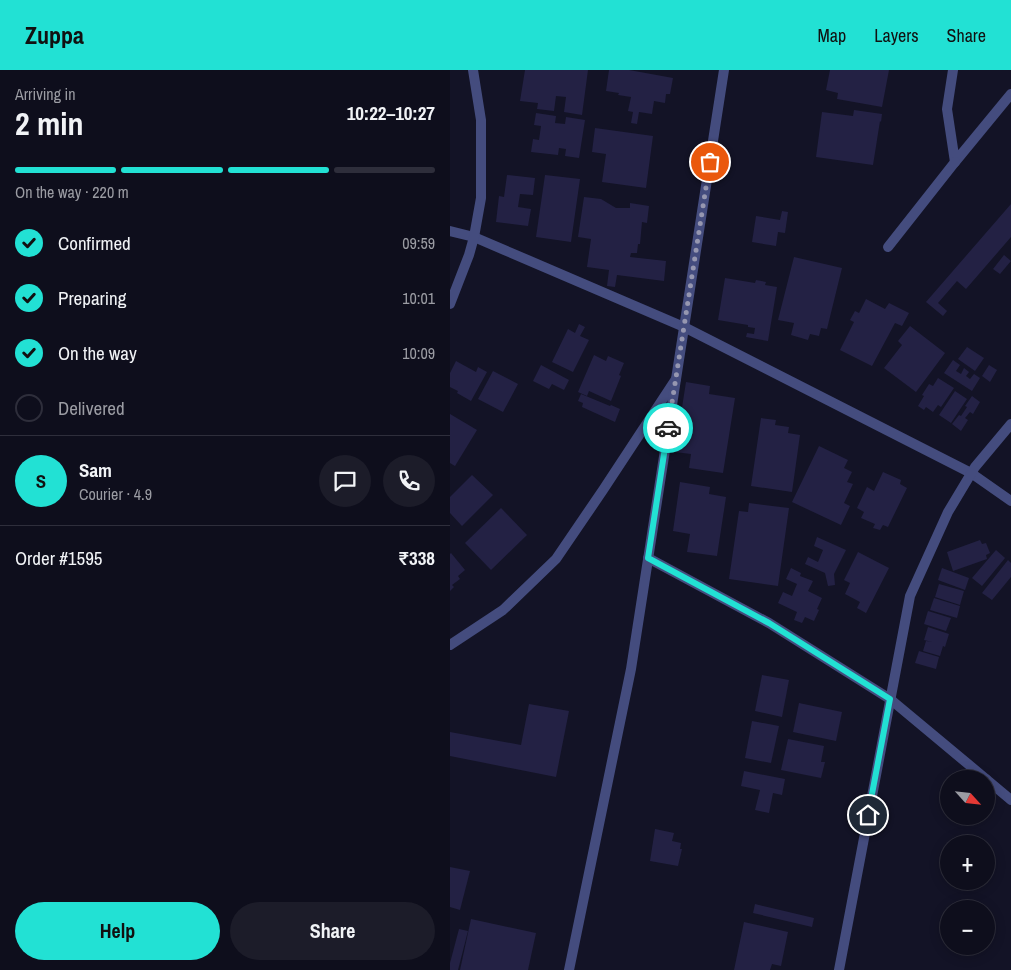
<!DOCTYPE html>
<meta charset="utf-8">
<style>
:root{--surface:#0e0e1c;--page:#1c1c29;--text:#f1f3f6;--muted:#9b9ca3;--line:#2e2e3b;--accent:#22e1d4}
body{margin:0;font-family:"Archivo Narrow",sans-serif;background:var(--page);color:var(--text);height:100vh;display:flex;flex-direction:column;font-size:19px;white-space:nowrap}
*{box-sizing:border-box;margin:0}
p{font-size:16px;color:var(--muted)}
.icon{flex:none;width:28px;height:28px;fill:none;stroke:currentColor;stroke-width:2;stroke-linecap:round;stroke-linejoin:round}
.map{position:relative;flex:1;overflow:hidden}
.side{display:flex;flex-direction:column;background:var(--surface);width:450px}
.side>*{flex:none}
.needle{width:32px;rotate:117deg}
.tools{position:absolute;left:490px;top:700px;display:grid;gap:10px}
.tools a{display:grid;place-items:center;width:55px;height:55px;border-radius:50%;background:var(--surface);box-shadow:0 2px 12px #0003,0 0 0 1px var(--line);font-size:25px}
.pin{position:absolute;display:grid;place-items:center;width:42px;height:42px;color:#fff;margin:-21px;border:2px solid #fff;border-radius:50%;box-shadow:0 1px 5px #0007}
.courier{position:absolute;display:grid;place-items:center;width:50px;height:50px;margin:-25px;border:4px solid #22e1d4;border-radius:50%;background:#fff;color:#222;box-shadow:0 1px 6px #0007}
.overview em{font-style:normal;font-weight:800}
.overview div{display:flex;flex-direction:column-reverse}
.overview{display:flex;align-items:center;justify-content:space-between;height:85px;padding:0 15px}
h1{font-size:32px;font-weight:800;line-height:38px}
.bar{display:grid;grid-template-columns:repeat(4,1fr);gap:8px 5px;align-content:center;height:60px;padding:0 15px}
.bar i{height:6px;border-radius:4px;background:var(--line)}
.bar .current{background:var(--accent)}
.bar p{grid-column:span 4}
.line{display:flex;align-items:center;gap:12px;padding:0 15px;border-top:1px solid var(--line)}
.line div{flex:1}
.round{display:grid;place-items:center;flex:none;width:52px;height:52px;border-radius:26px;background:var(--page)}
ol{padding:0 15px;list-style:none}
li{display:flex;align-items:center;gap:15px;height:55px}
li p{margin-inline-start:auto}
li .icon{padding:5px;border-radius:50%;background:var(--accent);color:#111;stroke-width:4}
li:last-child{color:var(--muted)}
li i{width:28px;height:28px;border:2px solid var(--line);border-radius:50%}
.cta{display:flex;gap:10px;margin-top:auto;padding:10px 15px}
.cta a{flex:1;height:58px;border-radius:30px;background:var(--accent);color:#111;font-size:20px;font-weight:800;line-height:58px;text-align:center}
.cta a+a{background:var(--page);color:var(--text)}
header{display:flex;align-items:center;gap:30px;box-sizing:border-box;height:70px;padding:0 25px;background:var(--accent);color:#111}
header strong{font-size:24px}
nav{display:flex;gap:28px;margin-inline-start:auto;font-size:18px}
main{display:flex;flex:1;min-height:0}
.map>svg:first-child{display:block}
.building{fill:#232144}
.lines{fill:none;stroke-linecap:round;stroke-linejoin:round}
.minor{stroke:#444c7e;stroke-width:10}
.tertiary{stroke:#444c7e;stroke-width:10}
.done{stroke:#9697b0;stroke-width:5;stroke-dasharray:0 9}
.route{stroke:#22e1d4;stroke-width:6}
</style>
<header>
<strong>Zuppa</strong>
<nav><a>Map</a><a>Layers</a><a>Share</a></nav>
</header>
<main>
<section class="side">
<div class="overview"><div><h1>2 min</h1><p>Arriving in</p></div><em>10:22–10:27</em></div>
<div class="bar"><i class="current"></i><i class="current"></i><i class="current"></i><i></i><p>On the way · 220 m</p></div>
<ol>
<li><svg class="icon" aria-label="check" viewBox="0 0 24 24"><path d="M5 12l5 5 9-10"/></svg>Confirmed<p>09:59</p></li>
<li><svg class="icon" aria-label="check" viewBox="0 0 24 24"><path d="M5 12l5 5 9-10"/></svg>Preparing<p>10:01</p></li>
<li><svg class="icon" aria-label="check" viewBox="0 0 24 24"><path d="M5 12l5 5 9-10"/></svg>On the way<p>10:09</p></li>
<li><i></i>Delivered</li>
</ol>
<div class="line" style="height:90px"><b class="round" style="background:var(--accent);color:#111">S</b><div><b>Sam</b><p>Courier · 4.9</p></div><a class="round"><svg class="icon" aria-label="chat" viewBox="0 0 24 24"><path d="M4 5h16v11H9l-5 4z"/></svg></a><a class="round"><svg class="icon" aria-label="phone" viewBox="0 0 24 24"><path d="M5 4h4l2 5-3 2q2 4 5 5l2-3 5 2v4C11 20 4 13 5 4z"/></svg></a></div>
<div class="line" style="height:65px"><div>Order #1595</div><b>₹338</b></div>
<div class="cta"><a>Help</a><a>Share</a></div>
</section>
<div class="map">
<svg width="561" height="900" viewBox="0 0 561 900">
<rect width="100%" height="100%" fill="#131326"/>
<g class="building">
<path d="M75,0H138L132,45L114,42L116,27L106,26L104,41L87,39L88,33L70,31Z"/>
<path d="M159,0H179L223,8L220,24H216L215,33L204,31L202,44L189,42L187,54L181,53L183,42L178,41L181,27L168,25L169,23L156,21Z"/>
<path d="M380,0H439L432,37L387,29L388,23L376,20Z"/>
<path d="M404,40L432,44L431,52L430,51L423,95L366,87L372,42L403,46Z"/>
<path d="M86,43L106,46L105,53L115,54L116,47L135,50L129,88L115,86L116,79L109,78L108,85L81,82L83,69L89,70L91,56L84,55Z"/>
<path d="M145,58L203,66L196,118L152,112L156,84L142,82Z"/>
<path d="M57,105L85,108L83,125L70,124L68,137L81,139L78,156L46,152L49,126L54,127Z"/>
<path d="M95,105L130,109L121,172L86,167Z"/>
<path d="M134,127L151,129L166,138H180V133L199,136L197,153L192,152L190,174H188L187,183H181L180,187L216,191L214,211L167,205L165,217L157,216L159,200L137,197L141,169L128,167Z"/>
<path d="M561,134V167L516,219L507,211L488,233L497,241L493,246L476,232Z"/>
<path d="M332,141L338,142L335,163L328,162L326,176L302,172L306,146L330,150Z"/>
<path d="M554,185L561,191L550,204L543,199Z"/>
<path d="M344,187L392,198L377,259L371,258L369,266L360,264L358,270L341,265L344,253L328,250Z"/>
<path d="M275,208L305,213L306,210L316,212L315,215L327,217L318,271L296,267L297,263L304,264L305,258L298,257V255L268,250Z"/>
<path d="M416,229L435,239L439,233L459,243L452,256L445,253L422,296L390,280L404,252L400,250L405,241L409,243Z"/>
<path d="M129,254L135,257L130,266L139,270L123,302L102,292L118,259L125,263Z"/>
<path d="M460,256L495,283L466,322L434,298L452,275L448,271Z"/>
<path d="M517,277L534,288L525,301L508,289Z"/>
<path d="M144,285L156,291L158,286L174,293L169,305L171,306L161,331L139,321L137,326L128,322Z"/>
<path d="M503,290L510,295L506,301L511,304L514,298L519,302L516,306L520,309L524,304L530,308L522,321L494,303Z"/>
<path d="M6,291L26,302L28,297L37,302L21,331L7,323L8,321L0,317V303Z"/>
<path d="M91,295L119,310L114,320L102,314L99,319L83,311Z"/>
<path d="M539,295L547,300L540,312L532,306Z"/>
<path d="M43,301L68,314L53,342L28,329Z"/>
<path d="M488,308L504,318L491,337L488,335L483,342L476,337L474,340L468,336L474,326L472,325L479,314L483,316Z"/>
<path d="M236,312L260,316L259,324L285,328L273,403L239,398L241,384L225,382Z"/>
<path d="M505,321L517,329L501,353L489,345Z"/>
<path d="M131,324L160,336L161,335L170,339L165,352L132,337L133,333L128,331Z"/>
<path d="M522,326L530,332L523,344L520,342L515,348L518,350L511,361L502,354L509,345L511,346L517,337L515,336Z"/>
<path d="M0,344L27,360L5,396L0,393Z"/>
<path d="M311,348L326,350L325,355L339,357L338,363L350,365L342,422L301,416Z"/>
<path d="M369,376L398,390L394,398L402,402L397,412L403,414L394,433L400,436L391,455L342,432Z"/>
<path d="M433,402L451,410L450,414L457,418L438,457L433,455L430,460L423,458L425,454L411,448L414,442L407,438L417,417L424,421Z"/>
<path d="M22,405L43,425L12,456L0,443V427Z"/>
<path d="M230,412L260,417L259,424L276,427L267,486L237,482L240,464L223,461Z"/>
<path d="M299,433L339,438L328,516L279,509L289,441L298,442Z"/>
<path d="M51,438L77,465L41,500L15,473Z"/>
<path d="M367,467L396,480L384,504L385,515L378,516L375,503L355,494L358,487L368,492L373,480L364,476Z"/>
<path d="M530,470L532,474L536,473L540,483L536,485L537,489L503,501L497,482Z"/>
<path d="M546,480L555,488L532,516L522,508Z"/>
<path d="M408,482L439,498L416,543L407,538L410,532L395,524L400,513L394,510Z"/>
<path d="M1,483L15,500L8,506L10,509L2,515L4,517L0,521V484Z"/>
<path d="M558,490L561,493V507L542,530L532,523Z"/>
<path d="M341,498L351,503L350,506L363,511L358,521L372,528L367,539L369,540L364,551L355,547L352,553L344,550L347,542L328,533L333,522L342,526L347,514L336,509Z"/>
<path d="M492,498L519,508L515,520L488,510Z"/>
<path d="M489,514L514,521L510,535L485,527Z"/>
<path d="M484,528L510,536L507,548L480,540Z"/>
<path d="M478,541L501,548L496,561L474,554Z"/>
<path d="M478,557L499,564L495,577L493,576L490,586L473,581L476,571L482,572L474,570Z"/>
<path d="M469,581L489,587L486,599L465,593Z"/>
<path d="M312,605L339,610L332,647L305,641Z"/>
<path d="M349,633L392,642L386,671L343,662Z"/>
<path d="M79,634L119,641L106,707L0,686V662L71,675Z"/>
<path d="M302,651L329,656L321,693L295,688Z"/>
<path d="M338,669L374,676L371,692H375L371,708L331,700Z"/>
<path d="M294,701L335,709L332,725L323,723L319,743L305,740L310,720L291,716Z"/>
<path d="M205,759L224,763L222,771L231,773L230,779H232L228,796L200,791Z"/>
<path d="M0,797L20,801L10,840L0,837Z"/>
<path d="M305,834L364,848L362,857L303,843Z"/>
<path d="M21,849L86,863L78,900H10Z"/>
<path d="M294,852L338,862L331,896L322,894L320,900H284Z"/>
<path d="M9,859L18,861L8,900H0V893Z"/>
</g>
<g class="lines">
<g class="minor">
<path d="M503,0L497,39L505,92L561,24"/>
<path d="M0,161L24,167L234,257L521,403L561,431"/>
<path d="M438,177L505,92"/>
<path d="M0,234L19,185L24,167L31,128V50L23,0"/>
<path d="M198,488L319,553L440,629L536,709"/>
<path d="M0,575L53,540L106,489L153,420L226,309"/>
<path d="M536,709L561,730"/>
<path d="M389,900L460,526L498,442L525,397L561,354"/>
</g>
<path class="tertiary" d="M119,900L181,599L274,0"/>
</g>
<g class="lines">
<path class="done" d="M218,358L260,92"/>
<path class="route" d="M218,358L198,488L319,553L440,629L418,745"/>
</g>
</svg>
<div class="tools">
<a><svg class="needle" viewBox="-14 -14 28 28"><path d="M0-13l5 13h-10z" fill="#e53935"/><path d="M0 13l5-13h-10z" fill="#9b9ca3"/></svg></a>
<a>+</a>
<a>−</a>
</div>
<div class="pin" style="left:260px;top:92px;background:#ea580c"><svg class="icon" aria-label="bag" viewBox="0 0 24 24"><path d="M5 8h14l-1 12H6zM9 8a3 3 0 0 1 6 0"/></svg></div>
<div class="pin" style="left:418px;top:745px;background:#1f2937"><svg class="icon" aria-label="home" viewBox="0 0 24 24"><path d="M3 11l9-7 9 7M6 9v11h12V9"/></svg></div>
<div class="courier" style="left:218px;top:358px"><svg class="icon" aria-label="car" viewBox="0 0 24 24"><path d="M5 17H2v-5l4-1 3-4h7l3 4 3 1v5h-3M9 17h6M6 11h13"/><circle cx="7" cy="17" r="2"/><circle cx="17" cy="17" r="2"/></svg></div>
</div>
</main>
